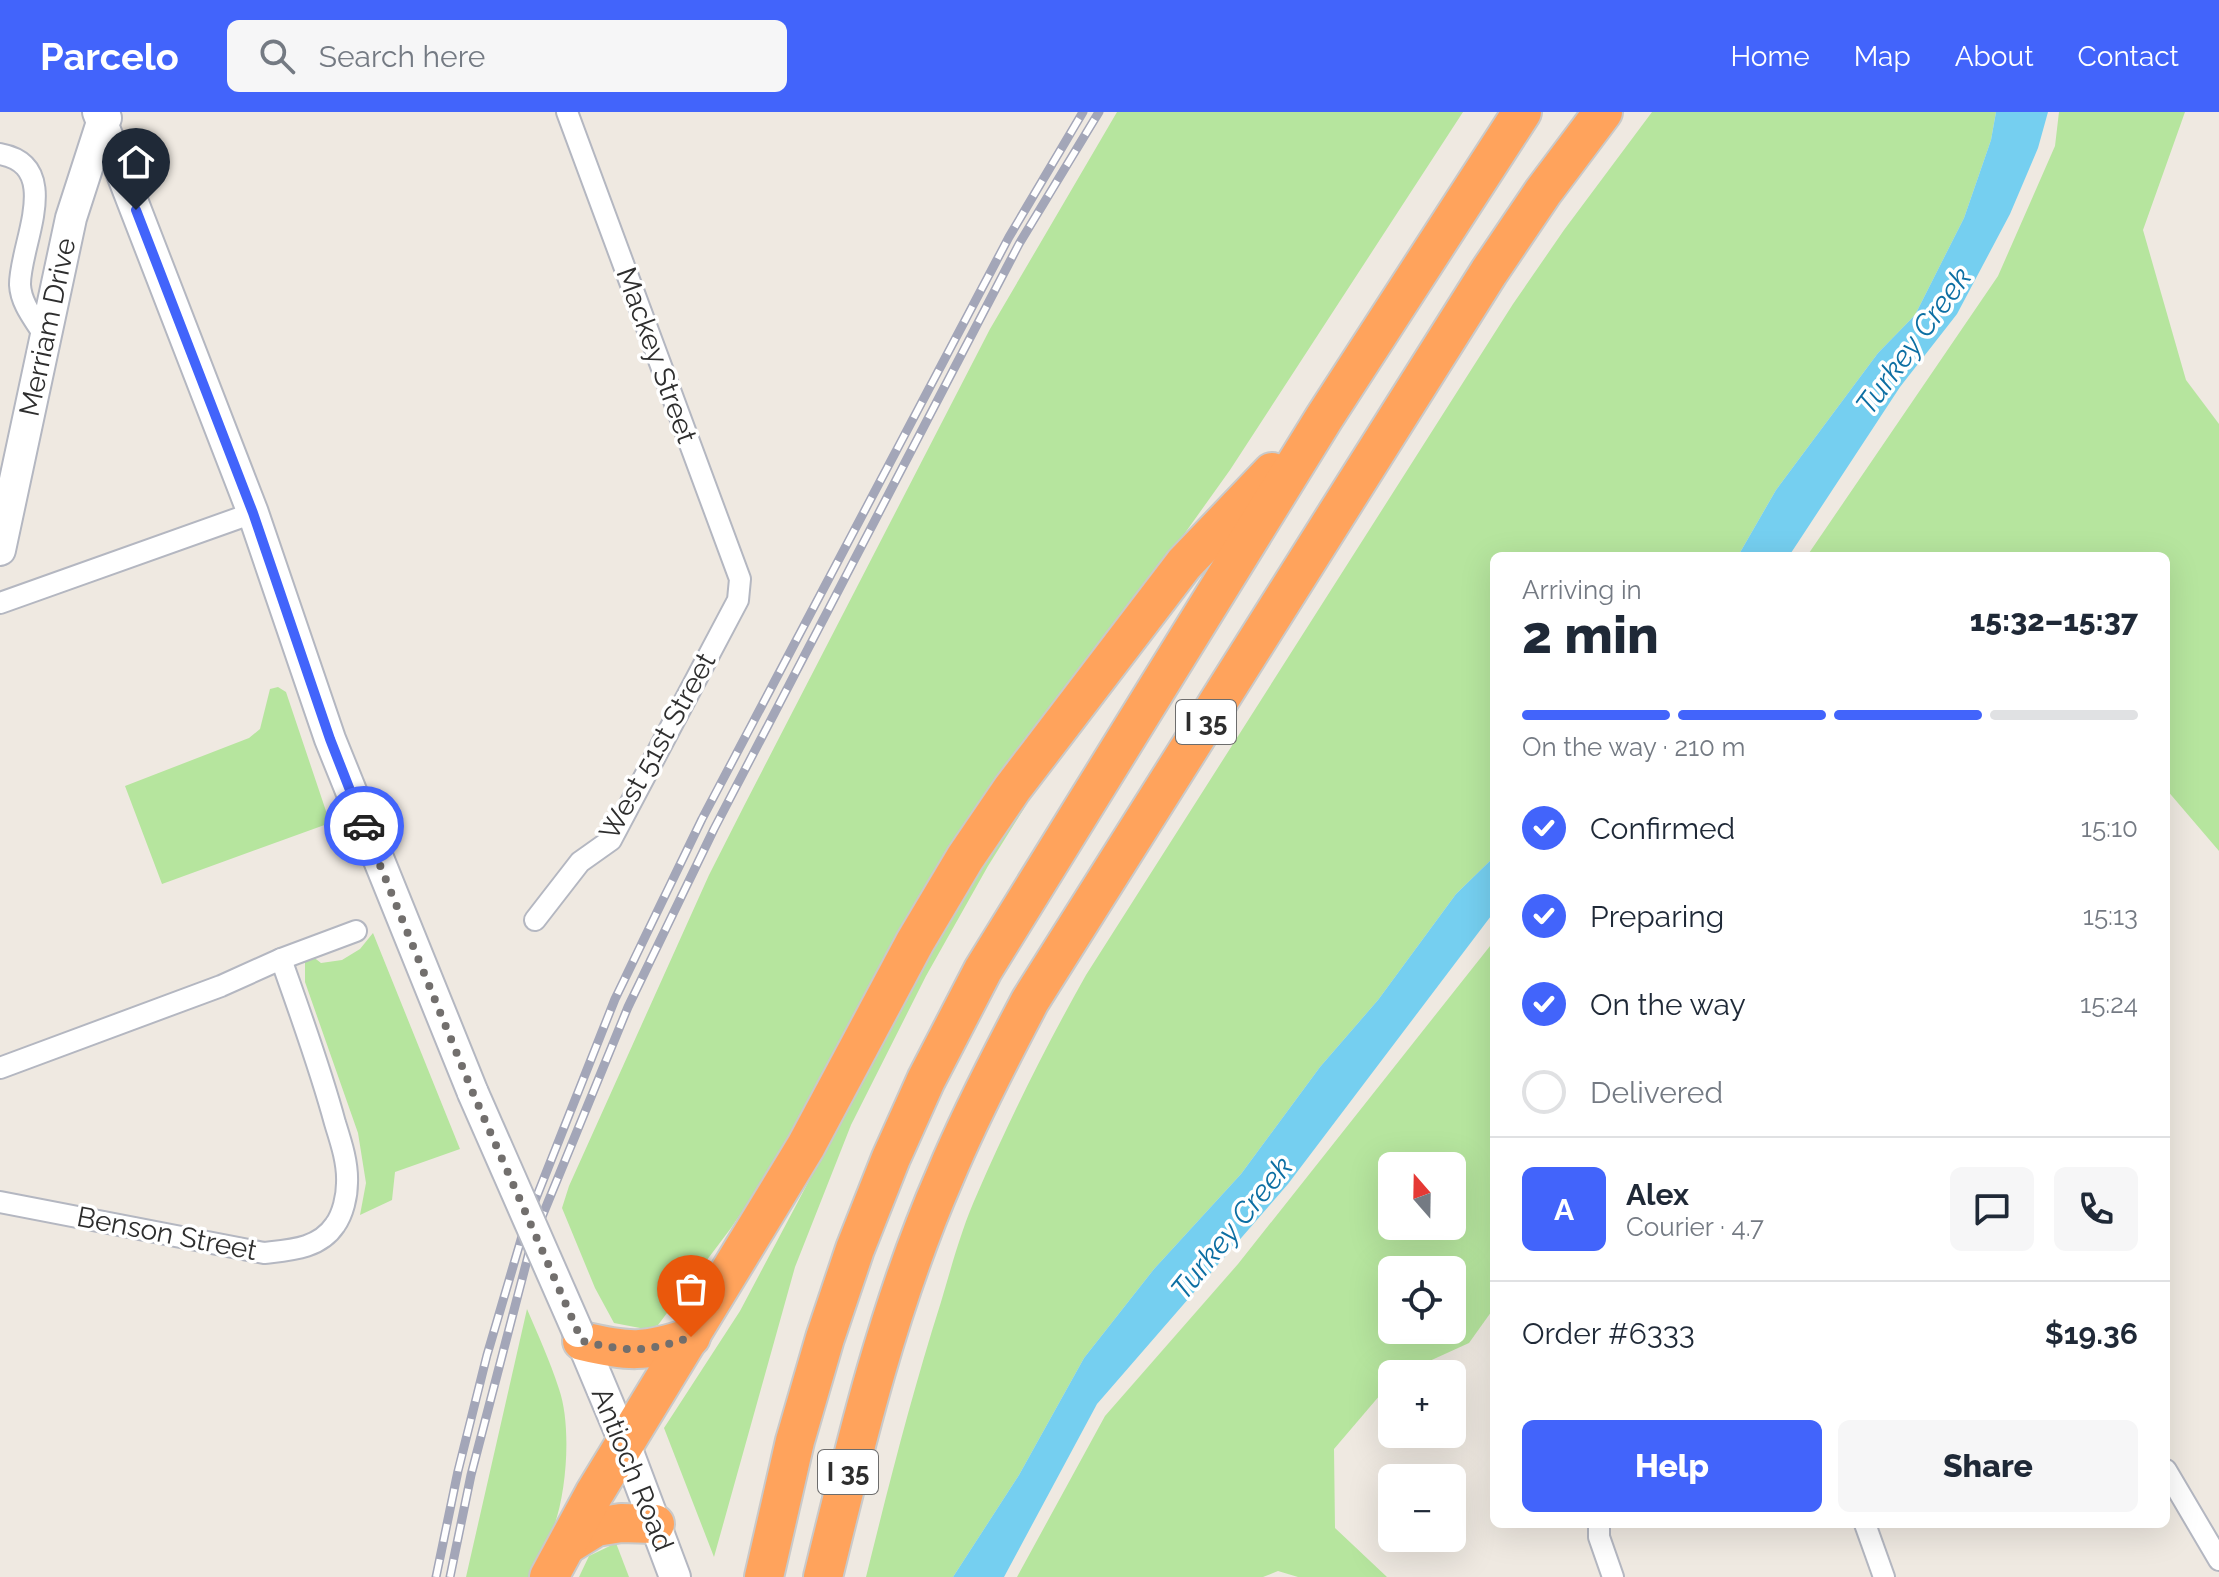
<!DOCTYPE html>
<meta charset="utf-8">
<style>
:root{--surface:#fff;--page:#f6f6f7;--text:#1f2937;--muted:#747a83;--line:#e0e1e3;--accent:#4264fb}
body{margin:0;font-family:Raleway,sans-serif;background:var(--page);color:var(--text);height:100vh;display:flex;flex-direction:column;font-size:30px;white-space:nowrap}
*{box-sizing:border-box;margin:0}
p{font-size:26px;color:var(--muted)}
.icon{flex:none;width:44px;height:44px;fill:none;stroke:currentColor;stroke-width:2;stroke-linecap:round;stroke-linejoin:round}
.map{position:relative;flex:1;overflow:hidden}
.details{position:absolute;left:1490px;top:440px;width:680px;height:976px;display:flex;flex-direction:column;background:var(--surface);border-radius:12px;box-shadow:0 8px 32px #0002}
.details>*{flex:none}
.needle{width:52px;rotate:340deg}
.tools{position:absolute;left:1378px;top:1040px;display:grid;gap:16px}
.tools a{display:grid;place-items:center;width:88px;height:88px;border-radius:12px;background:var(--surface);box-shadow:0 8px 32px #0002;font-size:40px}
.pin{position:absolute;display:grid;place-items:center;width:68px;height:68px;color:#fff;margin:-82px -34px;border-radius:50% 50% 50% 0;rotate:-45deg;box-shadow:0 0 8px #0007}
.pin .icon{rotate:45deg}
.courier{position:absolute;display:grid;place-items:center;width:80px;height:80px;margin:-40px;border:6px solid #4264fb;border-radius:50%;background:#fff;color:#222;box-shadow:0 2px 10px #0007}
.head em{font-style:normal;font-weight:800}
.head div{display:flex;flex-direction:column-reverse}
.head{display:flex;align-items:center;justify-content:space-between;height:136px;padding:0 32px}
h1{font-size:52px;font-weight:800;line-height:60px}
.bar{display:grid;grid-template-columns:repeat(4,1fr);gap:12px 8px;align-content:center;height:96px;padding:0 32px}
.bar i{height:10px;border-radius:6px;background:var(--line)}
.bar .active{background:var(--accent)}
.bar p{grid-column:span 4}
.line{display:flex;align-items:center;gap:20px;padding:0 32px;border-top:2px solid var(--line)}
.line div{flex:1}
.round{display:grid;place-items:center;flex:none;width:84px;height:84px;border-radius:12px;background:var(--page)}
ol{padding:0 32px;list-style:none}
li{display:flex;align-items:center;gap:24px;height:88px}
li p{margin-inline-start:auto}
li .icon{padding:8px;border-radius:50%;background:var(--accent);color:#fff;stroke-width:4}
li:last-child{color:var(--muted)}
li i{width:44px;height:44px;border:4px solid var(--line);border-radius:50%}
.action{display:flex;gap:16px;margin-top:auto;padding:16px 32px}
.action a{flex:1;height:92px;border-radius:12px;background:var(--accent);color:#fff;font-size:32px;font-weight:800;line-height:92px;text-align:center}
.action a+a{background:var(--page);color:var(--text)}
header{display:flex;align-items:center;gap:48px;box-sizing:border-box;height:112px;padding:0 40px;background:var(--accent);color:#fff}
header strong{font-size:38px}
nav{display:flex;gap:44px;margin-inline-start:auto;font-size:28px}
.search{width:560px;height:72px;background:var(--page);display:flex;align-items:center;gap:20px;box-sizing:border-box;padding:0 28px;border-radius:12px;color:var(--muted);font-size:30px}
.map>svg:first-child{display:block}
.green{fill:#b6e59e;fill-rule:evenodd}
.water{fill:#75cff0}
.lines{fill:none;stroke-linecap:round;stroke-linejoin:round}
.street-casing{stroke:#b4b7c1;stroke-width:24}
.secondary-casing{stroke:#b4b7c1;stroke-width:34}
.highway-casing{stroke:#c9c9c9;stroke-width:42}
.street{stroke:#fff;stroke-width:20}
.secondary{stroke:#fff;stroke-width:30}
.highway{stroke:#ffa35c;stroke-width:38}
.rail-casing{stroke:#a3a6b8;stroke-width:9}
.rail{stroke:#fff;stroke-width:6;stroke-dasharray:18;stroke-linecap:butt}
.secondary-bridge-casing{stroke:#b4b7c1;stroke-width:34;stroke-linecap:butt}
.secondary-bridge{stroke:#fff;stroke-width:30}
.done{stroke:#726f6d;stroke-width:8;stroke-dasharray:0 14.4}
.route{stroke:#4264fb;stroke-width:10}
.labels{text-anchor:middle;stroke-width:7;stroke-linejoin:round;paint-order:stroke}
.shield{fill:#fff;stroke:#6d6d6d;stroke-width:2}
.shield-label{font-size:26px;font-weight:bold;fill:#2e2e2e}
.street-label{font-size:28px;fill:#2e2e2e;stroke:#fff}
.water-label{font-size:30px;font-style:italic;fill:#0d6fa3;stroke:#fff}
</style>
<header>
<strong>Parcelo</strong>
<div class="search"><svg class="icon" aria-label="search" viewBox="0 0 24 24"><circle cx="10" cy="10" r="6"/><path d="M15 15l6 6"/></svg>Search here</div>
<nav><a>Home</a><a>Map</a><a>About</a><a>Contact</a></nav>
</header>
<div class="map">
<svg width="2219" height="1465" viewBox="0 0 2219 1465">
<rect width="100%" height="100%" fill="#efe9e1"/>
<g class="green">
<path d="M1117,0H1463L1230,358L1180,428L1005,655L970,708L805,1007L731,1116L658,1213L641,1220L640,1216L614,1211L595,1176L562,1096L569,1074L709,763L745,692L990,217Z"/>
<path d="M1652,0H1996L1991,28L1964,106L1915,203L1878,241L1776,378L1738,444H1494V745L1456,782L1378,888L1320,955L1241,1062L1154,1157L1084,1246L1019,1363L953,1465H866C889,1372 912,1281 941,1190C952,1153 962,1115 978,1080C1010,1006 1046,934 1086,863L1513,192L1564,118Z"/>
<path d="M2059,0H2185L2143,118L2186,268L2219,312V739L2166,677V444H1807L1998,164L2055,34Z"/>
<path d="M278,575L286,580L330,711L162,772L125,674L249,626L260,617L270,577Z"/>
<path d="M1028,690L988,754L926,864L851,1013L795,1155L714,1445L664,1316L740,1199L954,795Z"/>
<path d="M373,821L460,1037L395,1060L392,1088L360,1103L366,1071L358,1021L305,870V844H312L321,851L342,848L360,837Z"/>
<path d="M1494,829V1196L1469,1231L1401,1262H1392V1269L1334,1337L1335,1416L1387,1465H1298L1278,1459L1263,1465H1017L1105,1304L1238,1152ZM1392,1054H1452V1114H1392ZM1392,1158H1452V1218H1392Z"/>
<path d="M527,1197C538,1223 550,1249 559,1277C572,1314 567,1385 551,1422C545,1436 536,1451 528,1465H466Z"/>
<path d="M616,1431L629,1465H579L589,1444Z"/>
</g>
<g class="water">
<path d="M1996,0H2048L2038,36L2010,102L1957,202L1900,275L1789,444H1738L1776,378L1878,241L1915,203L1964,106L1991,28Z"/>
<path d="M1494,745V800L1288,1072L1097,1292L1004,1465H953L1019,1363L1084,1246L1154,1157L1241,1062L1320,955L1378,888L1456,782Z"/>
</g>
<g class="lines">
<g class="street-casing">
<g id="street">
<path d="M0,42C65,54 19,134 20,173C21,192 35,208 44,223"/>
<path d="M0,491L253,401"/>
<path d="M535,808L580,750L611,728L738,488L740,467L567,0"/>
<path d="M0,956L221,874L281,847L356,819"/>
<path d="M0,1090L264,1141C290,1138 319,1137 335,1113C343,1102 347,1084 347,1071C348,1051 341,1030 335,1011C320,955 300,901 281,847"/>
<path d="M2166,1358L2219,1448"/>
<path d="M1599,1412V1425L1613,1465"/>
<path d="M1865,1412L1884,1465"/>
</g>
</g>
<g class="secondary-casing">
<g id="secondary">
<path d="M98,0L253,401L330,627L473,981"/>
<path d="M0,438L71,106L102,10L106,6"/>
<path d="M578,1220L625,1332L675,1465"/>
</g>
</g>
<g class="highway-casing">
<g id="highway">
<path d="M582,1229C628,1240 645,1241 691,1225"/>
<path d="M567,1433L596,1415L621,1411L655,1412"/>
<path d="M549,1465L594,1382L806,1034L915,830L965,746L1012,677L1184,452L1272,360"/>
<path d="M764,1465L795,1329L825,1226L855,1137L891,1046L926,968L983,858L1324,306L1522,0"/>
<path d="M823,1465C856,1329 889,1192 945,1064C970,1004 1000,946 1030,889L1489,160L1543,80L1603,0"/>
</g>
</g>
<use href="#street" class="street"/>
<use href="#secondary" class="secondary"/>
<use href="#highway" class="highway"/>
<g class="rail-casing">
<g id="rail">
<path d="M436,1465L458,1359L487,1243L525,1114L615,887L702,707L1009,125L1083,0"/>
<path d="M450,1465L471,1363L532,1129L628,895L714,717L1019,132L1099,0"/>
</g>
</g>
<use href="#rail" class="rail"/>
<g class="secondary-bridge-casing">
<path id="secondary-bridge" d="M473,981L578,1220"/>
</g>
<use href="#secondary-bridge" class="secondary-bridge"/>
</g>
<g class="lines">
<path class="done" d="M364,714L473,981L582,1229C628,1240 645,1241 691,1225"/>
<path class="route" d="M136,98L253,401L330,627L364,714"/>
</g>
<g class="labels">
<g class="shield">
<rect x="1176" y="588" width="60" height="44" rx="6"/>
<rect x="818" y="1338" width="60" height="44" rx="6"/>
</g>
<g class="shield-label">
<text x="1206" y="619">I 35</text>
<text x="848" y="1369">I 35</text>
</g>
<g class="street-label">
<text transform="translate(47 215) rotate(-78)" y="10">Merriam Drive</text>
<text transform="translate(657 243) rotate(70)" y="10">Mackey Street</text>
<text transform="translate(657 634) rotate(-61)" y="10">West 51st Street</text>
<text transform="translate(167 1121) rotate(11)" y="10">Benson Street</text>
<text transform="translate(633 1357) rotate(68)" y="10">Antioch Road</text>
</g>
<g class="water-label">
<text transform="translate(1914 229) rotate(-54)" y="10">Turkey Creek</text>
<text transform="translate(1232 1116) rotate(-51)" y="10">Turkey Creek</text>
</g>
</g>
</svg>
<div class="tools">
<a><svg class="needle" viewBox="-14 -14 28 28"><path d="M0-13l5 13h-10z" fill="#e53935"/><path d="M0 13l5-13h-10z" fill="#747a83"/></svg></a>
<a><svg class="icon" aria-label="locate" viewBox="0 0 24 24"><circle cx="12" cy="12" r="6"/><path d="M12 2v4M12 18v4M2 12h4M18 12h4"/></svg></a>
<a>+</a>
<a>−</a>
</div>
<div class="pin" style="left:691px;top:1225px;background:#ea580c"><svg class="icon" aria-label="bag" viewBox="0 0 24 24"><path d="M5 8h14l-1 12H6zM9 8a3 3 0 0 1 6 0"/></svg></div>
<div class="pin" style="left:136px;top:98px;background:#1f2937"><svg class="icon" aria-label="home" viewBox="0 0 24 24"><path d="M3 11l9-7 9 7M6 9v11h12V9"/></svg></div>
<div class="courier" style="left:364px;top:714px"><svg class="icon" aria-label="car" viewBox="0 0 24 24"><path d="M5 17H2v-5l4-1 3-4h7l3 4 3 1v5h-3M9 17h6M6 11h13"/><circle cx="7" cy="17" r="2"/><circle cx="17" cy="17" r="2"/></svg></div>
<section class="details">
<div class="head"><div><h1>2 min</h1><p>Arriving in</p></div><em>15:32–15:37</em></div>
<div class="bar"><i class="active"></i><i class="active"></i><i class="active"></i><i></i><p>On the way · 210 m</p></div>
<ol>
<li><svg class="icon" aria-label="check" viewBox="0 0 24 24"><path d="M5 12l5 5 9-10"/></svg>Confirmed<p>15:10</p></li>
<li><svg class="icon" aria-label="check" viewBox="0 0 24 24"><path d="M5 12l5 5 9-10"/></svg>Preparing<p>15:13</p></li>
<li><svg class="icon" aria-label="check" viewBox="0 0 24 24"><path d="M5 12l5 5 9-10"/></svg>On the way<p>15:24</p></li>
<li><i></i>Delivered</li>
</ol>
<div class="line" style="height:144px"><b class="round" style="background:var(--accent);color:#fff">A</b><div><b>Alex</b><p>Courier · 4.7</p></div><a class="round"><svg class="icon" aria-label="chat" viewBox="0 0 24 24"><path d="M4 5h16v11H9l-5 4z"/></svg></a><a class="round"><svg class="icon" aria-label="phone" viewBox="0 0 24 24"><path d="M5 4h4l2 5-3 2q2 4 5 5l2-3 5 2v4C11 20 4 13 5 4z"/></svg></a></div>
<div class="line" style="height:104px"><div>Order #6333</div><b>$19.36</b></div>
<div class="action"><a>Help</a><a>Share</a></div>
</section>
</div>
